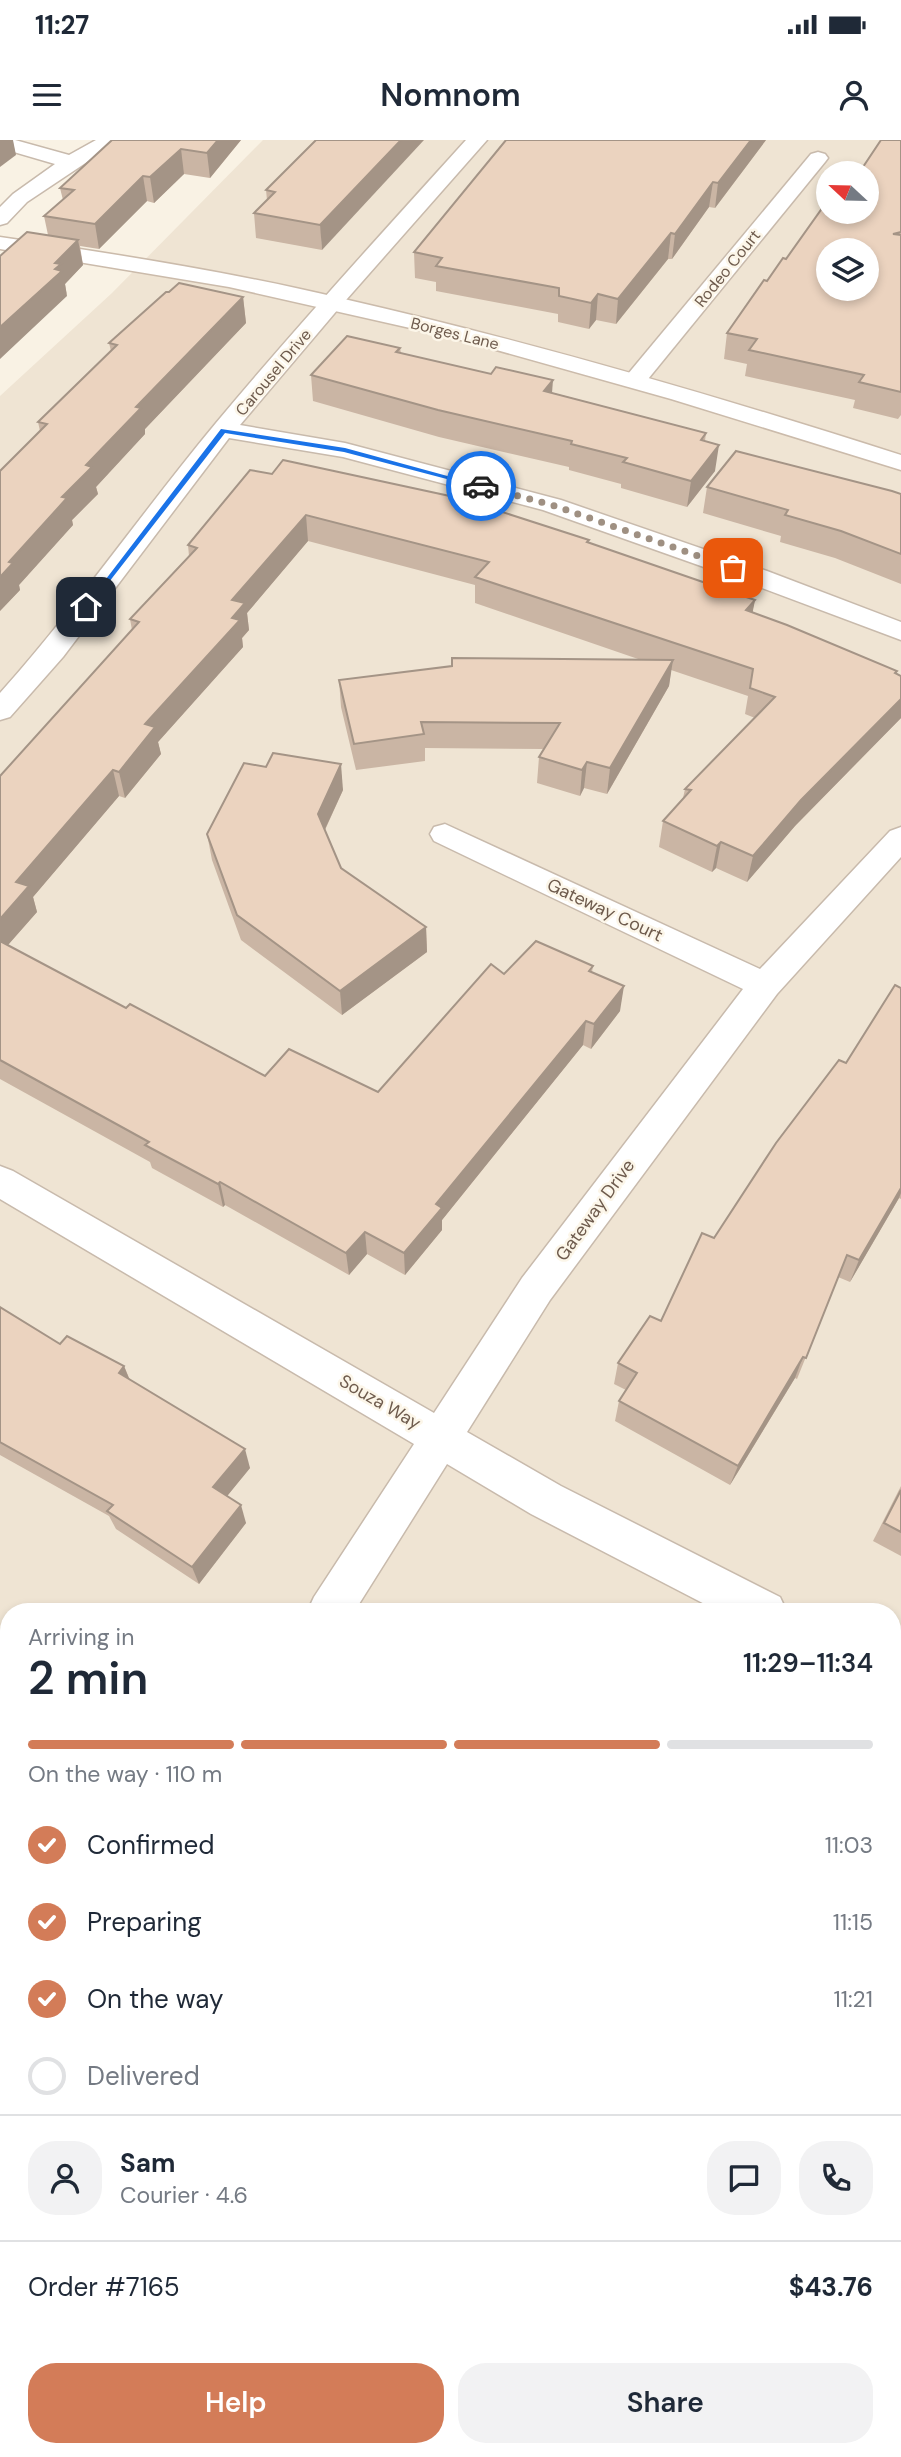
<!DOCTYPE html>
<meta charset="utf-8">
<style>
:root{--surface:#fff;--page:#f2f2f3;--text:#1f2937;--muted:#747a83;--line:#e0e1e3;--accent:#d37c58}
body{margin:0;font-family:"DM Sans",sans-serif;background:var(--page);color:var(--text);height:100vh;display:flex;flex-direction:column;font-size:26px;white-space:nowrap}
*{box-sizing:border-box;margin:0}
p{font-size:23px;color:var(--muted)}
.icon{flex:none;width:38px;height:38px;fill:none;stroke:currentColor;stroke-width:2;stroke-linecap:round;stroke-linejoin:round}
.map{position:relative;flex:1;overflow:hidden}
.drawer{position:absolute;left:0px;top:1463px;width:901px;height:854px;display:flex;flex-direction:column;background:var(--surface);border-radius:28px 28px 0 0;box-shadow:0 4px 10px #0003}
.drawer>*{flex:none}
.needle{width:46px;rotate:292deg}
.fabs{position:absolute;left:816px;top:21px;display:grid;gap:14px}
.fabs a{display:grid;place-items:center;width:63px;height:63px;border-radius:50%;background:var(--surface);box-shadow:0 4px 10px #0003;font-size:35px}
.pin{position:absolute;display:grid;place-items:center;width:60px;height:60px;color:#fff;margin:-30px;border-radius:14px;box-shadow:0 4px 10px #0006}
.courier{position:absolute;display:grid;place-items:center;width:70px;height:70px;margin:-35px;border:5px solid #1a73e8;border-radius:50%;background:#fff;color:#222;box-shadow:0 2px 9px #0007}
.head em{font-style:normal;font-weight:600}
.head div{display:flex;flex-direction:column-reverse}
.head{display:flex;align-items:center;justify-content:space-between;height:119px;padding:0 28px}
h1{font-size:46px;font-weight:600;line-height:52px}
.bar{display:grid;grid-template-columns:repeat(4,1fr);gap:10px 7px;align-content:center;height:84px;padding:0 28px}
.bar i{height:9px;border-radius:5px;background:var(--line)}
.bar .selected{background:var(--accent)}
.bar p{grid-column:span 4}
.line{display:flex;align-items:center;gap:18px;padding:0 28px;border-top:2px solid var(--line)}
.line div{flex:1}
.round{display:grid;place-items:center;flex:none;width:74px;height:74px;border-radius:28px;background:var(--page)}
ol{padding:0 28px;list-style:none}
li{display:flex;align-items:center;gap:21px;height:77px}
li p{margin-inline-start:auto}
li .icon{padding:7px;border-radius:50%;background:var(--accent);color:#fff;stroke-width:4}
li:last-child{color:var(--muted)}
li i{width:38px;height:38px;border:4px solid var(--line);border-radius:50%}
.button{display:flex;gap:14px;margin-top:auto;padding:14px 28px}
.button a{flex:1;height:80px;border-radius:28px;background:var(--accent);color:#fff;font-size:28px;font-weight:600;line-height:80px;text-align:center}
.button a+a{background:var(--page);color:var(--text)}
.status{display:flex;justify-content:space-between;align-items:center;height:49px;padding:0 35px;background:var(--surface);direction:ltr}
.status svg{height:19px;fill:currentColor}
header{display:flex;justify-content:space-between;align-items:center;height:91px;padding:0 28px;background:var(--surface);font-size:32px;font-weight:600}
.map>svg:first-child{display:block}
.residential{fill:#efe4d3;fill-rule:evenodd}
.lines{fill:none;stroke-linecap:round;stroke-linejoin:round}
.street-casing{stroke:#c8baac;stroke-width:3}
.secondary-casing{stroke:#cbbbab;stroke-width:3}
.street{fill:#fff;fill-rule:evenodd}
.secondary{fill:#fff;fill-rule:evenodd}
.wall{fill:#cab5a4}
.shaded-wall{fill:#a49486}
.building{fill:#ebd3bf;stroke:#a49486;stroke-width:2;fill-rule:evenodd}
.route{fill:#1a73e8}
.done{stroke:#9f9082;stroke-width:7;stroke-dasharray:0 12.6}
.labels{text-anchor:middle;stroke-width:5;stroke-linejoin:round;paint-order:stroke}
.far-street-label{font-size:16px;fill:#6e5b4d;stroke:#fcf6e9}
.street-label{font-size:18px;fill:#6e5b4d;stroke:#fcf6e9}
</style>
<div class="status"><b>11:27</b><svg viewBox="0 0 49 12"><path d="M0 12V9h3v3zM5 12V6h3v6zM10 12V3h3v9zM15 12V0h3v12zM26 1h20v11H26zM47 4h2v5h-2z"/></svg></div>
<header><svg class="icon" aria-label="menu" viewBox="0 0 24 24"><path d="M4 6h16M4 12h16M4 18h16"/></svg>Nomnom<svg class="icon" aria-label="person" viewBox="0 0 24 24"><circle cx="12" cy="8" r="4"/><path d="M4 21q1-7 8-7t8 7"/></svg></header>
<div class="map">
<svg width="901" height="2317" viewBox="0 0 901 2317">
<rect width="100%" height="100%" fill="#f9f2e4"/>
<path class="residential" d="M263,0H901V2317H0V256L112,153ZM828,33H866V72H828ZM828,110H866V149H828ZM9,1472H892V2308H9Z"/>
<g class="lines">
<g class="street-casing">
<g id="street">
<path d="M0,0H15L69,15L96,0H120L27,62L7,83L0,85V67L13,54L55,24L0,8Z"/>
<path d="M466,0H487L339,168L240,285L345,303L561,360L767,431L901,482V500L749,443L543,370L343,317L229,298L63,517L10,577L0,580V553C77,467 142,372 216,283C297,186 382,93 466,0Z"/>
<path d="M818,12L825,14L828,18L825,22L644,244H628L624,239L628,234L811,14Z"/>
<path d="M445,684L760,829L890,691L901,687V717L777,854L550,1160L467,1292L561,1346L780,1457L787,1472H720L531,1374L447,1324L354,1472H307L314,1457L414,1304L0,1059V1026L13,1031L434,1273L522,1138L743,849L434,701L430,694L434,687Z"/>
<path d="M892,1514L901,1517V1561L892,1558Z"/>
<path d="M0,1841L9,1845V1896L0,1892Z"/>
<path d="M9,1951V2013L0,2017V1955Z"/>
</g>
</g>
<g class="secondary-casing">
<path id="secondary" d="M0,97C116,114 231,132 344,159C532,202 717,256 901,315V330L671,259L450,197L229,147L0,109Z"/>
</g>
<use href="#street" class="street"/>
<use href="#secondary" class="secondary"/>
</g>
<g class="wall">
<path d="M112,0H241L210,38L184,34L154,63L147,61L99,109L80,106L83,125L65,144L67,156L48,95L44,76L63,60L60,48Z"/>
<path d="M316,0L322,110L256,98L254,73L267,60L266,50Z"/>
<path d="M766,0L715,68L709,67L672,119H668L616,184L596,180L589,189L558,182V174L436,151V142L415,138L414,112Z"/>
<path d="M901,0V275L898,279L853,268L855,260L745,236L747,224L724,219L727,193L767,141L828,72Z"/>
<path d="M243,157L246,183L145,289V294L96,347L98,354L72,380L73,385L19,445L20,450L0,471L40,291L38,282L111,211L109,203Z"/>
<path d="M400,208L401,213L706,293L705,301L715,331L687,367L621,348V344L569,330V327L439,297L313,261L311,235Z"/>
<path d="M250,330L588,403L755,460L752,473L901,536V578L795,686L747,742L716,728L712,732L659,707L663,681L683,658L685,649L755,578L745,574L748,556L671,530L669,546L607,654L584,648L580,656L537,643L539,617L543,609L425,608V621L356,630L341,567L339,540L641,520L475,463V445L308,401L247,473L249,490L242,498L243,507L158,602L161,614L125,658L119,656L33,757L37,772L8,805L126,868L265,936L378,952L504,834L593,826L592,832L620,871L591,909L583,905L442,1080V1090L405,1135L367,1114L349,1135L225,1065L223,1067L152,1028L150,1022L0,939V636L132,490L130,479L189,416L188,405Z"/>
<path d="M707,347L901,354V444L835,418L780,402L781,396L703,373Z"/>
<path d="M343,650L325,690L341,728L426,787L427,812L342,875L241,800L212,720L207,694Z"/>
<path d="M901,848V1059L899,1058L850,1142L838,1137L797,1239L795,1238L730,1345L615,1281L619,1261L626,1250L614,1244L618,1223L661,1181L714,1098L846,923Z"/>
<path d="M0,1167L60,1204L124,1226L130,1240L250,1328L227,1356L246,1383L199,1444L116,1389L109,1376L0,1315Z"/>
<path d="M901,1346V1416L873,1401Z"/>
<path d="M653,2308H803L801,2317H651Z"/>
</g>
<g class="shaded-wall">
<path d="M0,0H13L16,15L0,27Z"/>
<path d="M218,0H241L210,38L207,13Z"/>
<path d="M401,0H424L322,110L320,85Z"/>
<path d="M751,0H766L715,68L718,43Z"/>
<path d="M181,9L184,34L154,63L150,37Z"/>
<path d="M143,36L147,61L99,109L95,84Z"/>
<path d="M713,42L709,67L672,119L675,94Z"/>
<path d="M671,93L668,119L616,184L618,159Z"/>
<path d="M78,100L83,125L65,144L67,156L0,219V187L55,123Z"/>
<path d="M598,154L596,180L589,189L591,163Z"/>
<path d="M243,157L246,183L145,289V294L96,347L98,354L72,380L73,385L19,445L20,450L0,471V437L9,422L86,325L136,267Z"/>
<path d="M553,240L551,266L544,251Z"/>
<path d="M719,305L715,331L687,367L691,341Z"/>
<path d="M306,375L308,401L247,473L249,490L242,498L243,507L158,602L161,614L125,658L119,632L145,584L232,460Z"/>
<path d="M755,460L750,486L746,470Z"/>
<path d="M673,520L669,546L607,654L610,628Z"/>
<path d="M901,559V578L795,686L747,742L753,716L801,660Z"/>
<path d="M587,622L584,648L580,656L582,630Z"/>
<path d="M341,624L343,650L320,700L318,674Z"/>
<path d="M113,630L119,656L33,757L37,772L0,814V779L16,742Z"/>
<path d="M721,702L716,728L712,732L717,706Z"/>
<path d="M426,787L427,812L342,875L340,851Z"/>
<path d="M624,846L620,871L591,909L594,884Z"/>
<path d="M586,881L583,905L442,1080V1090L405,1135L404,1113L436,1064Z"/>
<path d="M220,1042L225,1065L223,1067L218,1044Z"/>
<path d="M901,1048V1053L899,1058L850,1142L859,1120Z"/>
<path d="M365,1092L367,1114L349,1135L346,1113Z"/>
<path d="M803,1217L795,1238L730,1345L738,1326Z"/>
<path d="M124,1226L132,1246L119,1233Z"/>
<path d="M245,1309L250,1328L219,1366L213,1347Z"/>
<path d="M241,1365L246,1383L199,1444L192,1427Z"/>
<path d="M9,1629V1663L0,1679V1644Z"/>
<path d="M246,2308H250L247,2317H242Z"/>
</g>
<g class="building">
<path d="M112,0H218L207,13L181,9L150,37L143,36L95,84L44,76L74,50L60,48Z"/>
<path d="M316,0H401L320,85L254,73L275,52L266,50Z"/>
<path d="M506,0H751L718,43L713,42L675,94L671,93L618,159L598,154L591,163L559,156V148L436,126L442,118L414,112Z"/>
<path d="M881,0H901V92L893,94L901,95V252L859,242L864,235L749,210L757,199L727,193L764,140L767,141L783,118L786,119L828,60V72H866V33H859ZM828,110H866V149H828Z"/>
<path d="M27,92L78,100L55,123L61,124L55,129L62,131L0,187V116Z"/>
<path d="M179,143L243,157L136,267L141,268L86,325L92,327L62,357L67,358L9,422L13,423L0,437V331L47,284L38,282L117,205L109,203L166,152H169Z"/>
<path d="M347,196L400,208L396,212L491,234L496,227L553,240L544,251L706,293L701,300L719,305L691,341L623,322L627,318L571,304L572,301L438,270L311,235Z"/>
<path d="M736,311L892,351L901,354V414L841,391L785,375L788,370L707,347Z"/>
<path d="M283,320L459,358L589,400L587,402L755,460L746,470L787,485L897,531L895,533L901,536V559L801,660L753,716L721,702L717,706L663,681L691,650L685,649L775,557L750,548L753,529L475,437L489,422L306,375L232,460L245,463L232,478L240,480L145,584L155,587L119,632L113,630L16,742L29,746L0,779V636L139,482L130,479L197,408L188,405L250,330L272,334Z"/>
<path d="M452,518L673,520L610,628L587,622L582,630L539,617L560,583L421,582L424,594L354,604L339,540L452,526Z"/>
<path d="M273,613L341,624L318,674L341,728L426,787L340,851L237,775L207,694L244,623L266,627Z"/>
<path d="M0,801L126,868L130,864L265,936L289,909L378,952L491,824L504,834L536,801L593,826L589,831L624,846L594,884L586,881L436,1064L442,1068L404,1113L365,1092L346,1113L220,1042L218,1044L145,1005L149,1002L0,920Z"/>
<path d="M895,845L901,848V1048L859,1120L847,1115L806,1218L803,1217L738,1326L619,1261L637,1233L618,1223L650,1176L661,1181L702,1093L714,1098L776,1003L839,920L846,923Z"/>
<path d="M0,1167L60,1204L67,1196L124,1226L119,1233L245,1309L213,1347L241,1365L192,1427L107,1371L113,1365L0,1302Z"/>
<path d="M901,1350V1392L884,1383Z"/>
<path d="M0,1493L9,1497V1629L0,1644Z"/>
<path d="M892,1690L901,1693V1860L892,1894Z"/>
<path d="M16,2308H246L242,2317H12Z"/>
<path d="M665,2308H803L801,2317H663Z"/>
</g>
<path class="route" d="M221,289L345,308L484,346L481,348L344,312L225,293L88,469H83Z"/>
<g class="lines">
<path class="done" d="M481,346L552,365L733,428"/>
</g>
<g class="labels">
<g class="far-street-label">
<text transform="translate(727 128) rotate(-51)" y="6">Rodeo Court</text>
<text transform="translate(455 193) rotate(14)" y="6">Borges Lane</text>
<text transform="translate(273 232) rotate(-50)" y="6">Carousel Drive</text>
</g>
<g class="street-label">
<text transform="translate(605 770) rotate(25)" y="6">Gateway Court</text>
<text transform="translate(595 1070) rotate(-54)" y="6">Gateway Drive</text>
<text transform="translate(380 1262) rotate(30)" y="6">Souza Way</text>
</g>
</g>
</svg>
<div class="fabs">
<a><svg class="needle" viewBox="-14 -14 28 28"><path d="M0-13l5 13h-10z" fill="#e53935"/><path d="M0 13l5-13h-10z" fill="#747a83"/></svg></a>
<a><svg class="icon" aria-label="layers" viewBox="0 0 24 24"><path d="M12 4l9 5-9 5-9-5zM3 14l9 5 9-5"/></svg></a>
</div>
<div class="pin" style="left:733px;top:428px;background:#ea580c"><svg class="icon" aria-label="bag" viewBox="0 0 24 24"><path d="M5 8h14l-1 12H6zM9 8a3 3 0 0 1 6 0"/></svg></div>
<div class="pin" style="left:86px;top:467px;background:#1f2937"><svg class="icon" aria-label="home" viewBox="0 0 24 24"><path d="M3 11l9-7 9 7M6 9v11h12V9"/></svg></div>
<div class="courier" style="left:481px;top:346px"><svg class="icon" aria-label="car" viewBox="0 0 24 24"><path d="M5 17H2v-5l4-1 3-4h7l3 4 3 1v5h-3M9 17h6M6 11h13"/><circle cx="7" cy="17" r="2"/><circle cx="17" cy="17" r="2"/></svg></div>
<section class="drawer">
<div class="head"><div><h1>2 min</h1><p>Arriving in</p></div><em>11:29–11:34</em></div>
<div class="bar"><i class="selected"></i><i class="selected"></i><i class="selected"></i><i></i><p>On the way · 110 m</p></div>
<ol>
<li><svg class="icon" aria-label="check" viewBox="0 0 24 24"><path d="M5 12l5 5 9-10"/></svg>Confirmed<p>11:03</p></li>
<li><svg class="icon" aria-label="check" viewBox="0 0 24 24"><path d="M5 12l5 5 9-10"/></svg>Preparing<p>11:15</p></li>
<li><svg class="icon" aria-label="check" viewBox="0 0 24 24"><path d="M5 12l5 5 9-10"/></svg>On the way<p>11:21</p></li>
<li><i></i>Delivered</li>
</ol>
<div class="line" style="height:126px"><a class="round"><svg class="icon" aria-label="person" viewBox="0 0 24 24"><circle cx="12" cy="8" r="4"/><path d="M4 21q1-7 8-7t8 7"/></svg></a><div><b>Sam</b><p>Courier · 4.6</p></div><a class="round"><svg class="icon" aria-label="chat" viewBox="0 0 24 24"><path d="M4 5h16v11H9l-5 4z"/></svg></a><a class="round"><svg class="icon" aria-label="phone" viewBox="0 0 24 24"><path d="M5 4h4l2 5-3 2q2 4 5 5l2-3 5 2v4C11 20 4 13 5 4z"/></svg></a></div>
<div class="line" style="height:91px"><div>Order #7165</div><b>$43.76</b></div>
<div class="button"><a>Help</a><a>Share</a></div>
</section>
</div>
